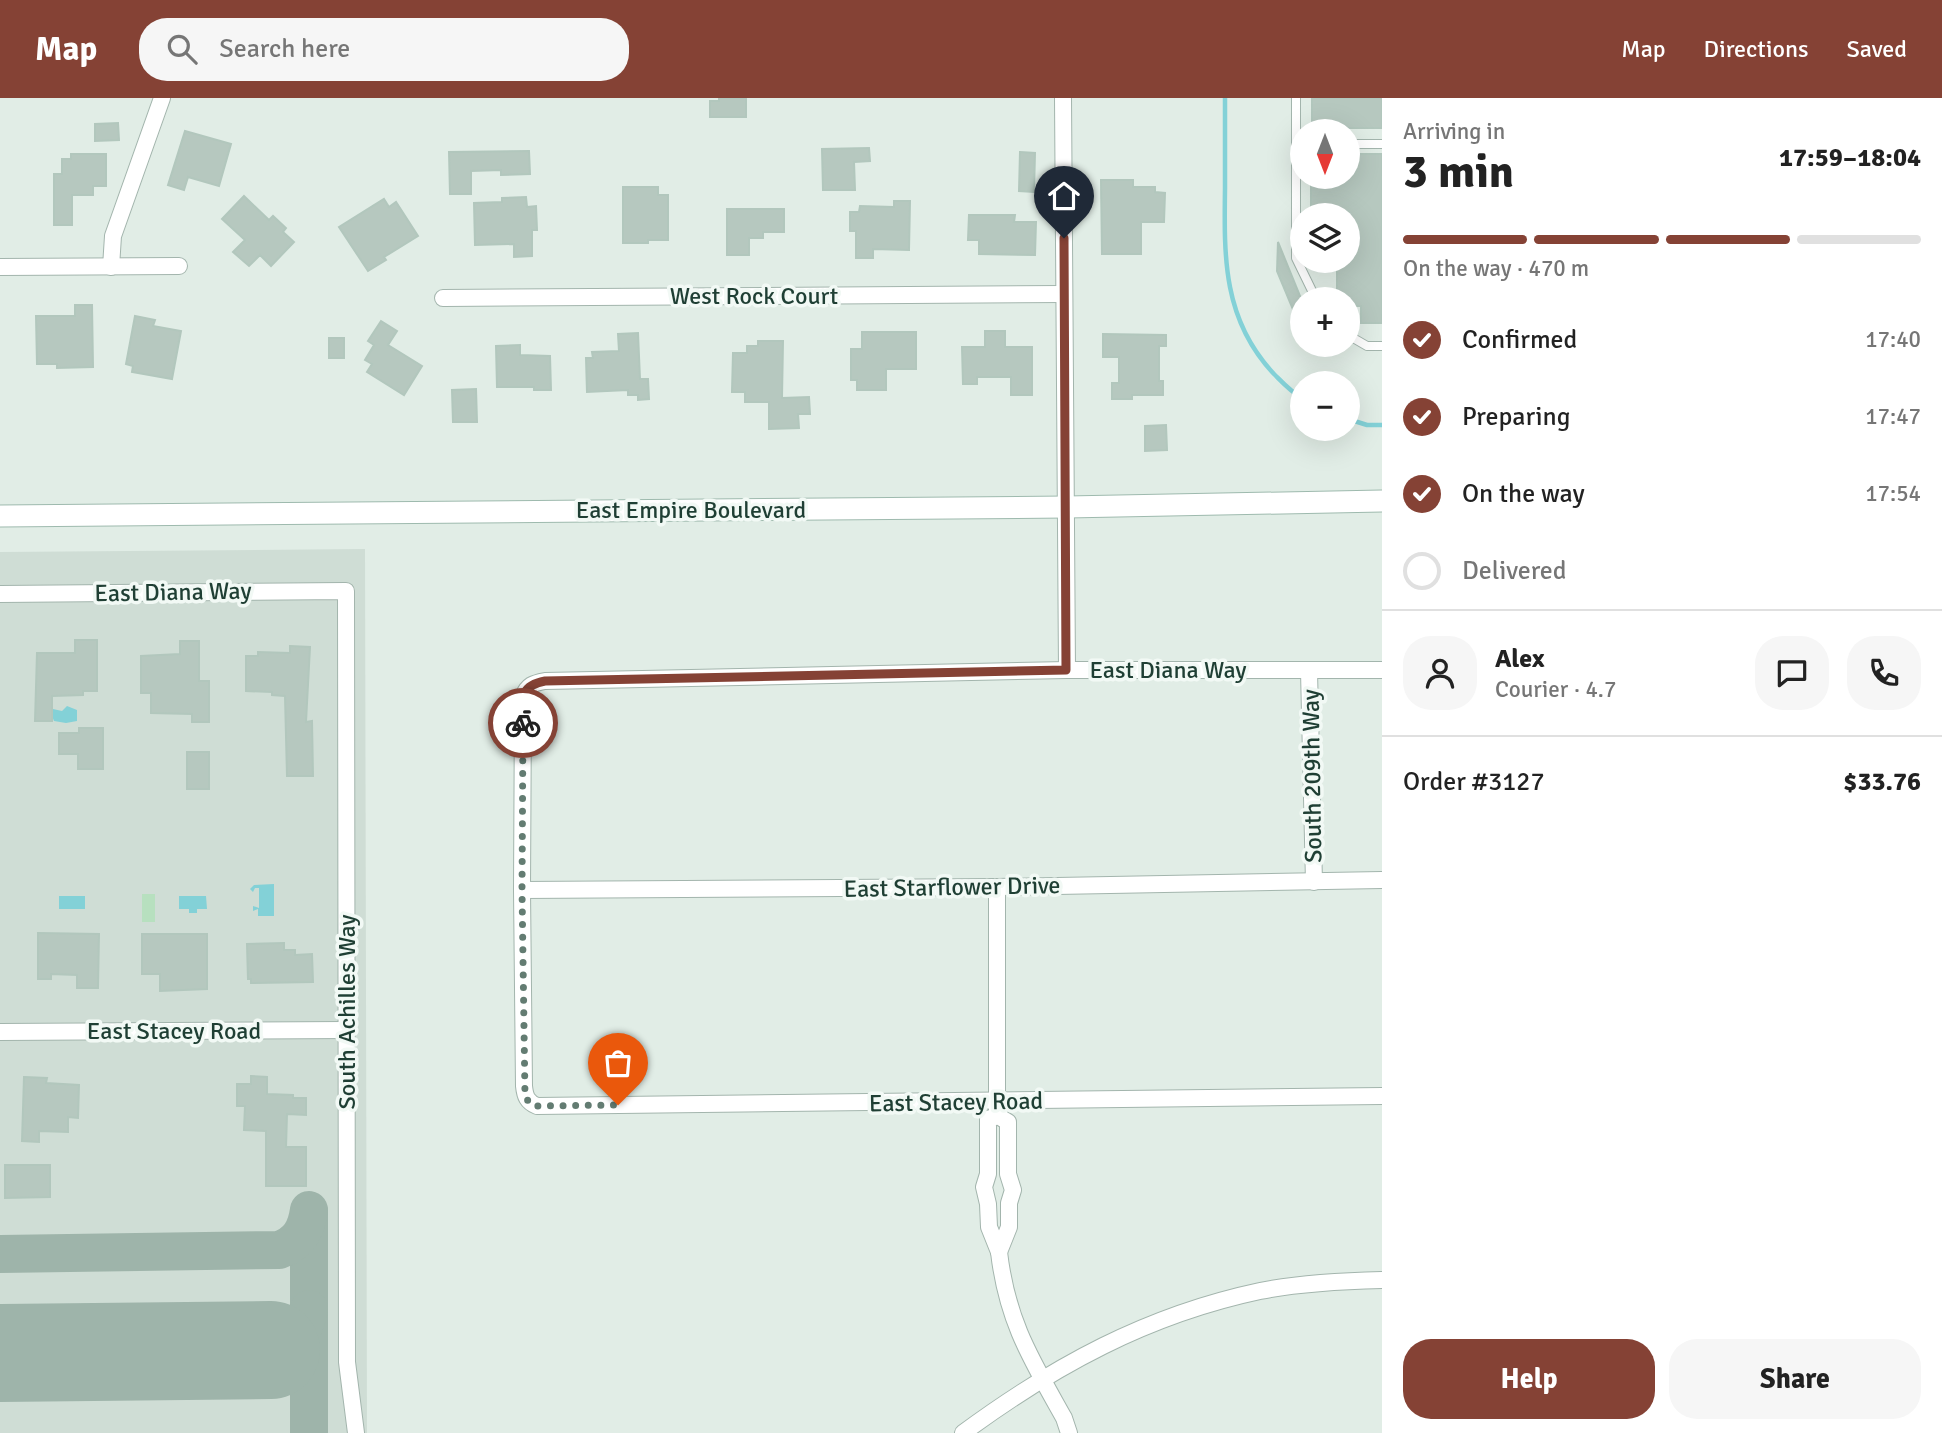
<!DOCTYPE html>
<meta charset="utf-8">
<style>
:root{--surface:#fff;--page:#f6f6f6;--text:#222;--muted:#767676;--line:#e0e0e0;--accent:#854235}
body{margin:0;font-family:Signika,sans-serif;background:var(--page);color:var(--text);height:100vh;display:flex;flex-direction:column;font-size:26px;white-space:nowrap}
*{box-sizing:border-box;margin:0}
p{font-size:23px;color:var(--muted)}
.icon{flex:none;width:38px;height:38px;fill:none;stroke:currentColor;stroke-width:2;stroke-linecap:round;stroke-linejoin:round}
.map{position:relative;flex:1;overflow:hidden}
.panel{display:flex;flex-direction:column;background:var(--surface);width:560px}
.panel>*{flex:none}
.needle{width:46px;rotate:180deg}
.fabs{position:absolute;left:1290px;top:21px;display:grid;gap:14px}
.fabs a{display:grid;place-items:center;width:70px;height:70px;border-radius:50%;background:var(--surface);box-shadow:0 7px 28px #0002;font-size:35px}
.pin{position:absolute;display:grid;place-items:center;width:60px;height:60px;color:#fff;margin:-72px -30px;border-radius:50% 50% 50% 0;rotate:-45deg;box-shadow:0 0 7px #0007}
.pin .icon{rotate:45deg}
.courier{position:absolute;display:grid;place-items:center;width:70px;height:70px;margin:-35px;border:5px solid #854235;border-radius:50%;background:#fff;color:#222;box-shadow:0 2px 9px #0007}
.summary em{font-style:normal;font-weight:800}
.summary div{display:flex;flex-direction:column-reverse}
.summary{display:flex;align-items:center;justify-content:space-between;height:119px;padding:0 21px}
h1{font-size:46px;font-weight:800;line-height:52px}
.bar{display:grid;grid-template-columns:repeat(4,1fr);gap:10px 7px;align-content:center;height:84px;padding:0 21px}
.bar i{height:9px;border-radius:5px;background:var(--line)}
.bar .on{background:var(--accent)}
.bar p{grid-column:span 4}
.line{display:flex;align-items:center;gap:18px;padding:0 21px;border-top:2px solid var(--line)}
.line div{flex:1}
.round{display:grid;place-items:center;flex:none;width:74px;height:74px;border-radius:28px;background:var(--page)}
ol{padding:0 21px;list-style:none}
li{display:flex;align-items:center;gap:21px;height:77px}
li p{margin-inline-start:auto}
li .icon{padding:7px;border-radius:50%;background:var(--accent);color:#fff;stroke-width:4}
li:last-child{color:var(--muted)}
li i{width:38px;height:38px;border:4px solid var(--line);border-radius:50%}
.cta{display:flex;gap:14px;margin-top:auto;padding:14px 21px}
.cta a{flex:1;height:80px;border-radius:28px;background:var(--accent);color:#fff;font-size:28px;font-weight:800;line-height:80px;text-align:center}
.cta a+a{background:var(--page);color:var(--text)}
header{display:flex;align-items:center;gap:42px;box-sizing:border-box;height:98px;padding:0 35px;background:var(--accent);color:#fff}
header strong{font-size:33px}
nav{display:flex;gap:38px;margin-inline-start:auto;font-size:24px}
.search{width:490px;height:63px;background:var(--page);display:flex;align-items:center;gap:18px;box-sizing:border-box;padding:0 24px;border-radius:28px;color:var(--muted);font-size:26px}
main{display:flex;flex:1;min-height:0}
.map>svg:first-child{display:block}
.built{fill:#cfddd5}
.green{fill:#b7e0bf}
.water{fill:#83d1d7}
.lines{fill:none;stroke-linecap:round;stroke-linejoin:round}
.stream{stroke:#83d1d7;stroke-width:4.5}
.taxiway{stroke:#9eb4aa;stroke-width:38}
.runway{stroke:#9eb4aa;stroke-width:98}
.building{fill:#b6c8bf;stroke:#b2c7bd;stroke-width:2}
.lane-casing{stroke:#a3b5ad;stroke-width:10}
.street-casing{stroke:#a3b5ad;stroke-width:18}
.secondary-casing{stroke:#9ebaae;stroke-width:23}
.lane{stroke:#fff;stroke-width:8}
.street{stroke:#fff;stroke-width:16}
.secondary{stroke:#fff;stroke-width:21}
.done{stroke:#637c72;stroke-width:7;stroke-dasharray:0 12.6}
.route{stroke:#854235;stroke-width:9}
.labels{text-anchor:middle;stroke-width:7;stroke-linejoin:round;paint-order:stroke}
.street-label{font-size:24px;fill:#1f3f34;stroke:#f2f9f5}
</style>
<header>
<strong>Map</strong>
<div class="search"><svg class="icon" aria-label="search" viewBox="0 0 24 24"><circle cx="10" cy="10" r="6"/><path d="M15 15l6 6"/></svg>Search here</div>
<nav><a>Map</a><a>Directions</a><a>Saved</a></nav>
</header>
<main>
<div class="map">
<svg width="1382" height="1335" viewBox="0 0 1382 1335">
<rect width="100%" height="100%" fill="#e1ede6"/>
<path class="built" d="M365,451L367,1335H0V454Z"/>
<rect class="green" x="142" y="796" width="13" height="28"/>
<g class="water">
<path d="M67,608L77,612V623L66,625L54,623L52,618L53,611L62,613Z"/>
<path d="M274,786V818H258V811L253,813V808L259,810V790H255L253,794L250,791L254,787Z"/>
<rect x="59" y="798" width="26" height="13"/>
<path d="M179,798H206L207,811H197V815H189V811H179Z"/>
</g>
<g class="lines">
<g class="stream">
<path d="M1225,0C1225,30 1225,61 1225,91C1224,160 1223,222 1274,276C1283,285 1291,294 1302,300"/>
<path d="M1348,321L1367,327H1382"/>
</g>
<g class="taxiway">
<path d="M309,1114V1335"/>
<path d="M0,1156L279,1152C299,1145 306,1132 309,1112"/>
<path d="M271,1252C295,1249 305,1233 309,1211"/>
</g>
<path class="runway" d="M0,1255L271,1252"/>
</g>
<g class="building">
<path d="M719,0H746V19H710V3H719Z"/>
<rect x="1312" y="0" width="70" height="30"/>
<path d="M118,25L119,42L95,43V26Z"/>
<path d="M185,33L231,46L219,88L188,79L184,92L168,87Z"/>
<path d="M869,50L870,63L854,64L855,92H823L822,51Z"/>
<path d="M529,53L530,76L501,77V72L471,73V96H450L449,54Z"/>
<path d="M1020,54L1035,55L1034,94L1019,93Z"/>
<path d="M71,56H106V88H93V97H72V127H54V76H62V61H71Z"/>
<path d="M1348,56H1382V225H1361V208H1348V201H1337V163H1348V117H1311V79H1348Z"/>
<path d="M1101,82H1133V89H1155V94L1165,95L1164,124H1141V156H1102Z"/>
<path d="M623,89H658V97H668V142H648V145H623Z"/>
<path d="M244,98L269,122L273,118L286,130L283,134L294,144L271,168L260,157L249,168L233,154L245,142L222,121Z"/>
<path d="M526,99L527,109L536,108L537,132H532V158L514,159V146L475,147L474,105L502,104V100Z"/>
<path d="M384,101L389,109L396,104L418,138L384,159L386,162L368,173L339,129Z"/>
<path d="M894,103H910L909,152L873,151V160H856V133H850V114H859L860,108L894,109Z"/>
<path d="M727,111H784V134H763V140H749V157H727Z"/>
<path d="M969,117H1015L1014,124H1036L1035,157L979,156V142H968Z"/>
<path d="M1278,144L1302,203V233L1277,173Z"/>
<path d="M75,207H92L93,269L57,270V266H37L36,218H75Z"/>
<path d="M135,218L155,222L153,228L181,233L172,281L132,274L133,268L126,266Z"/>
<path d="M381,223L397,233L388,247L422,268L404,297L367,274L372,266L365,262L374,247L368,243Z"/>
<path d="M985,233H1005V249H1032V297H1011V279H977V286H963L962,249H985Z"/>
<path d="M862,234H916V271H886V292H857V282H851V251H862Z"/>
<path d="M638,235L640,281H648L649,301L638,302V297H628V292L587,294L586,260H593L592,254L619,253L618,236Z"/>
<path d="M1103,236L1166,237V248H1159V283H1163V297H1132V301H1112V285H1119V259H1103Z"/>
<rect x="329" y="240" width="15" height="20"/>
<path d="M758,243H783L782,300L809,299L810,316H798L799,330L769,331V304H745V294H732L733,255H747V248H758Z"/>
<path d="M520,247V257L550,258L551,292H534V289H497L496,248Z"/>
<path d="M476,291L477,324H453L452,292Z"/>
<path d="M1166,327L1167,352L1145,353V328Z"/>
<path d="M75,542H97V593H83V597L52,598V623H35L37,555H75Z"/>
<path d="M180,543H199V583H209V624H192V616L151,615V595H141V558L180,556Z"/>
<path d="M290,548L310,549L306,624L312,623L313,678H287L285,598L272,597V594L246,593V558H258V554L290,555Z"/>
<path d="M79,630H103V671H78V656H59V635H79Z"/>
<rect x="187" y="654" width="22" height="37"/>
<path d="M38,835L99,836L98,890H77V877L51,876V881H38Z"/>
<path d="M142,836H207V891L160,893V876H142Z"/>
<path d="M284,845V852H295V857L312,856L313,884L251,885V881H248L247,846Z"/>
<path d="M251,978L267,979V996L293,997V1000H306V1017L287,1016L286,1049H306V1088H266V1033L244,1032L245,1008H237V986H251Z"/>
<path d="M24,979L47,980L46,985L79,987L78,1020L68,1019V1034L39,1033V1044L22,1043Z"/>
<path d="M5,1067H50V1099L5,1100Z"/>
</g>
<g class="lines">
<g class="lane-casing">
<g id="lane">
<path d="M1296,0V160L1316,201"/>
<path d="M1348,46H1382"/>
<path d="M1348,237L1367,248H1382"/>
</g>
</g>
<g class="street-casing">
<g id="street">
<path d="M1063,0L1067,572"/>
<path d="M0,169L179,168"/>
<path d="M111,169L113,138L162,0"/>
<path d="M443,200L1064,196"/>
<path d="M0,496L346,493L347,1264L356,1335"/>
<path d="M1382,572H1067L545,583C534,585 527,587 523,599L522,792L524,988C525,998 527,1004 537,1008L1382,998"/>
<path d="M1309,573L1314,784"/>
<path d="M522,792L997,789L1382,782"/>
<path d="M0,934L347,932"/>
<path d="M997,1013V789"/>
<path d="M998,1018L1008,1024V1076L1013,1092L1009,1105V1129L999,1154L989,1129L988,1106L984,1089L988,1076V1021Z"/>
<path d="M999,1154C1007,1223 1031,1261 1064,1320L1069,1335"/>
<path d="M963,1335C1054,1268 1147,1217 1260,1193C1300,1185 1341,1183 1382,1182"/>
</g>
</g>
<g class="secondary-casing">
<path id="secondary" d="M0,418L1067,409L1382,403"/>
</g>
<use href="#lane" class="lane"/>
<use href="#street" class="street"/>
<use href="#secondary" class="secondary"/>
</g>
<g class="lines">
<path class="done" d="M523,625L522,792L525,998L530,1006L537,1008L618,1007"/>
<path class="route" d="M523,625C523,603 518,588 545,583L1066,572L1064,140"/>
</g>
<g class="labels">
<g class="street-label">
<text x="754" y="206">West Rock Court</text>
<text x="691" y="420">East Empire Boulevard</text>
<text transform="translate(173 494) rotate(-1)" y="8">East Diana Way</text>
<text x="1168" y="580">East Diana Way</text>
<text transform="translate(1312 678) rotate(-91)" y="8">South 209th Way</text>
<text transform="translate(952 789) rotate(-1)" y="8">East Starflower Drive</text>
<text transform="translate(347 914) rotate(-90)" y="8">South Achilles Way</text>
<text x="174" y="941">East Stacey Road</text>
<text transform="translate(956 1004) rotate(-1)" y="8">East Stacey Road</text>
</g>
</g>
</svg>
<div class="fabs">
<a><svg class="needle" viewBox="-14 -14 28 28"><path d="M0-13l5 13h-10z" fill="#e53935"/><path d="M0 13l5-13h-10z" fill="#767676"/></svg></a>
<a><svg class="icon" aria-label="layers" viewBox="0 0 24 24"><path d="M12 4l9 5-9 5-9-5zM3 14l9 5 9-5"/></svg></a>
<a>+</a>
<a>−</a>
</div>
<div class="pin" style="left:618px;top:1007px;background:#ea580c"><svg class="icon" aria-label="bag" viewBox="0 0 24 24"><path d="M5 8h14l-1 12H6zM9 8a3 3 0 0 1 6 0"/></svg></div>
<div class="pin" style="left:1064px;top:140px;background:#1f2937"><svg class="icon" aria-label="home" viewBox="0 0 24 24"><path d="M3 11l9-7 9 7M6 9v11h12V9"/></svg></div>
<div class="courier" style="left:523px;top:625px"><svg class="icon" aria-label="bike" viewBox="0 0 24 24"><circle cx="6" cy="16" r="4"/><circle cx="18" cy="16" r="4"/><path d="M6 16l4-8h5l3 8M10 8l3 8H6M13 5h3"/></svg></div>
</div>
<section class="panel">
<div class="summary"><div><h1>3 min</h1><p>Arriving in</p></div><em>17:59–18:04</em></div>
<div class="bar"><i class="on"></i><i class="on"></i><i class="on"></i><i></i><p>On the way · 470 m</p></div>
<ol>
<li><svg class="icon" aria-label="check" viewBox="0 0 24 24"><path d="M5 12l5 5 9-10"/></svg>Confirmed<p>17:40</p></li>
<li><svg class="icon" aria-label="check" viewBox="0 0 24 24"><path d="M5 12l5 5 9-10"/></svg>Preparing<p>17:47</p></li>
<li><svg class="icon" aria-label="check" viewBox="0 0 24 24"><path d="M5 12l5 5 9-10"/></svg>On the way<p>17:54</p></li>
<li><i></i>Delivered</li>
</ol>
<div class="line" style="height:126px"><a class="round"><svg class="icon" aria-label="person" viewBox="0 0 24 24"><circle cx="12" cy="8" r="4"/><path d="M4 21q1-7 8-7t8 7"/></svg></a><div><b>Alex</b><p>Courier · 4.7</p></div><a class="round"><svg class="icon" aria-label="chat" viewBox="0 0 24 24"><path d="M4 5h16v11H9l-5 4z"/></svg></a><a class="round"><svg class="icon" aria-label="phone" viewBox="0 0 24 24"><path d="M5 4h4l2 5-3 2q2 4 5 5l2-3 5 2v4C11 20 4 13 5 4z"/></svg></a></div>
<div class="line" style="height:91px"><div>Order #3127</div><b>$33.76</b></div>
<div class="cta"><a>Help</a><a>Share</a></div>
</section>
</main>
